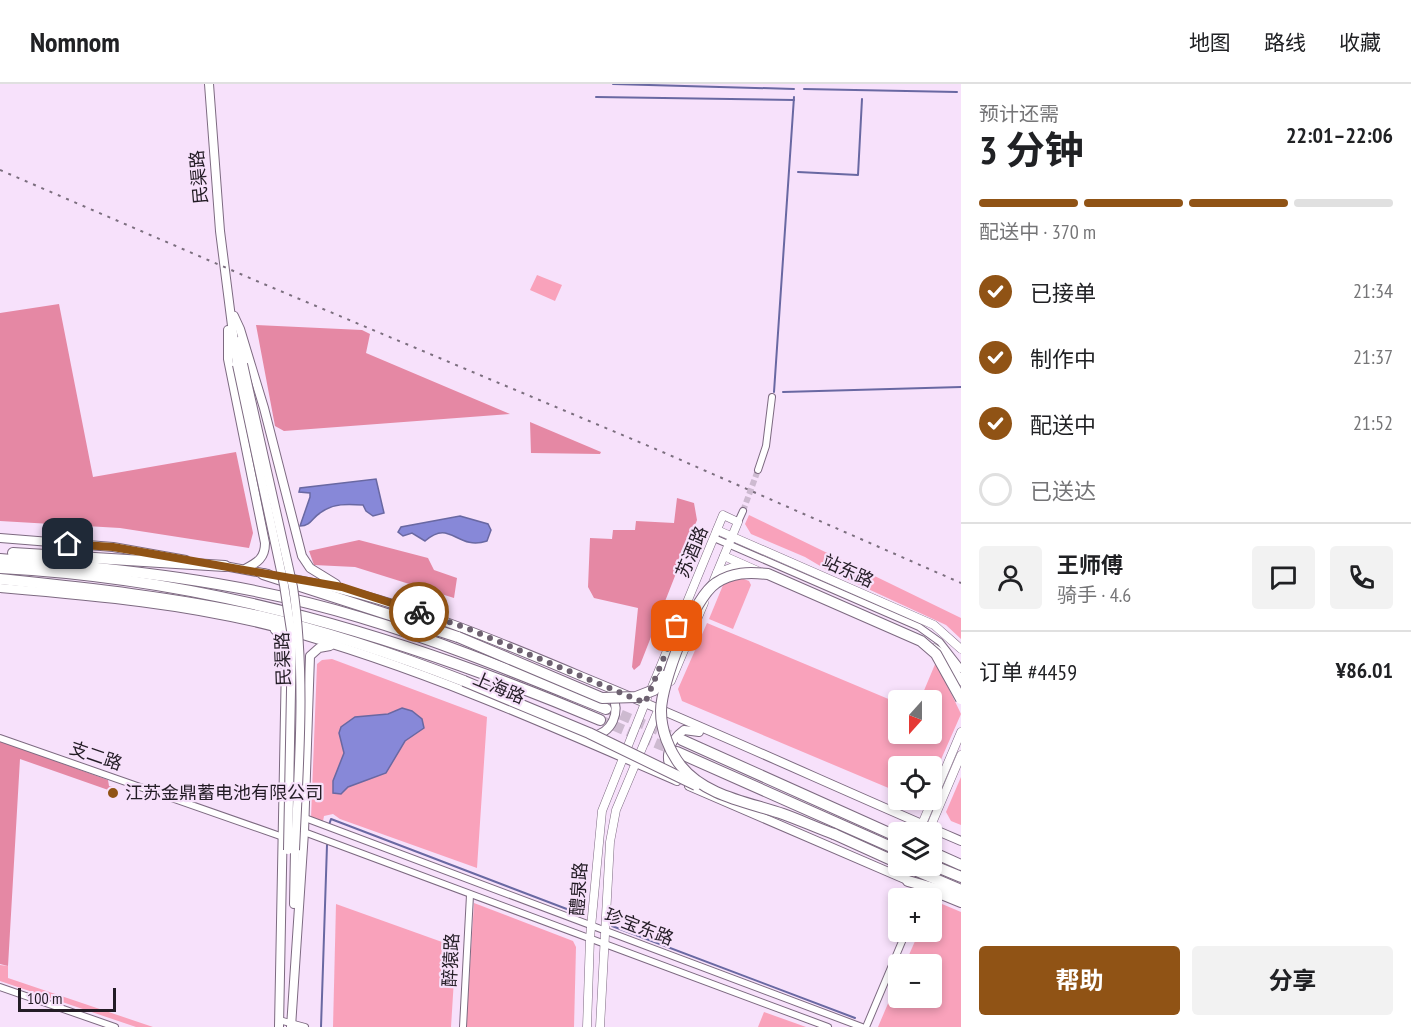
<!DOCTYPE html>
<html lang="zh">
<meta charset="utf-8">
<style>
:root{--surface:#fff;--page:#f2f2f2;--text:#202124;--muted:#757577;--line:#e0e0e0;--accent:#905315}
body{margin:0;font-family:"PT Sans Narrow","Noto Sans SC",sans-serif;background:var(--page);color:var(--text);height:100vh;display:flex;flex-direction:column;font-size:22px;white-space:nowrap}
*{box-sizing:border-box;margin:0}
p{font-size:20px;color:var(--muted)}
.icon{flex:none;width:33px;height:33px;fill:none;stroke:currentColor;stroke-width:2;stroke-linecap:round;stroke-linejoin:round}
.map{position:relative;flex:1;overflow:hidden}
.details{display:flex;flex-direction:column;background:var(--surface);width:450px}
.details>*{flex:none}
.needle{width:39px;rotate:201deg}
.buttons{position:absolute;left:888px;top:606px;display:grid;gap:12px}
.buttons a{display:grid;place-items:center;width:54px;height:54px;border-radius:6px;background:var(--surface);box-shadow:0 3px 9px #0003;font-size:30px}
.scale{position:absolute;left:18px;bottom:15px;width:98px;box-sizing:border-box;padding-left:6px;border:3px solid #231c25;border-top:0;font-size:16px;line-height:21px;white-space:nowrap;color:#231c25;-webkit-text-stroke:4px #f7e1fb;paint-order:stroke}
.pin{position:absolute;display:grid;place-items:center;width:51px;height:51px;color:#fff;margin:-26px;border-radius:12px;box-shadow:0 3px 9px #0006}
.courier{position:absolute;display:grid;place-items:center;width:60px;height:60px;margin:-30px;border:4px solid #905315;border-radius:50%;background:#fff;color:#222;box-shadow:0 2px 8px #0007}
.summary em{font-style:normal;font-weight:700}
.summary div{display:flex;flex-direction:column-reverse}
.summary{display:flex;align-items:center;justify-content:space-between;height:102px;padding:0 18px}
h1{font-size:39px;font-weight:700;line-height:45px}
.bar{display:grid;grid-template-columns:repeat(4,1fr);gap:9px 6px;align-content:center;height:72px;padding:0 18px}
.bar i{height:8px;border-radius:4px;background:var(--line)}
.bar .selected{background:var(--accent)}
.bar p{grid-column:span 4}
.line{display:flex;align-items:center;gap:15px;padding:0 18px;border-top:2px solid var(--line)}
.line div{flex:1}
.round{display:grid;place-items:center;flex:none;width:63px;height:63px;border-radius:6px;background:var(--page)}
ol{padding:0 18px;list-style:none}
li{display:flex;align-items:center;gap:18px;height:66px}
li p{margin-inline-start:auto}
li .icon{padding:6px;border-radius:50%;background:var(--accent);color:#fff;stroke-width:4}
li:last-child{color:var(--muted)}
li i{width:33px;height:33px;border:3px solid var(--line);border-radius:50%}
.cta{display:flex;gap:12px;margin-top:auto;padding:12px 18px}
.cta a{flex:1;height:69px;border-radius:6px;background:var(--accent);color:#fff;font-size:24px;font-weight:700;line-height:69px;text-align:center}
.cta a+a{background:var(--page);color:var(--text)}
header{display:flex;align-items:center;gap:36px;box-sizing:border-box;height:84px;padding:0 30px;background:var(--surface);border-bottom:2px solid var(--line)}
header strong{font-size:28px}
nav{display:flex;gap:33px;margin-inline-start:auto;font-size:21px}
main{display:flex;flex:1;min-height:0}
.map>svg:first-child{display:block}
.green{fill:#f9a2bb}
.forest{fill:#e588a4}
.water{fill:#8788d8;stroke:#6968a2;stroke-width:1.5}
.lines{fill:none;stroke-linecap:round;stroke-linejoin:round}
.stream{stroke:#6968a2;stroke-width:2}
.minor-tunnel{stroke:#cdbad0;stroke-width:6;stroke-dasharray:6 3;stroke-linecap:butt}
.trunk-tunnel{stroke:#cdbad0;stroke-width:10;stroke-dasharray:10 5;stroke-linecap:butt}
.minor-casing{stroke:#7d6a81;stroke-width:8}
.tertiary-casing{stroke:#7d6a81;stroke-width:9}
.secondary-casing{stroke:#7d6a81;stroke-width:10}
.trunk-casing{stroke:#7d6a81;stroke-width:12}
.minor{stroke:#fff;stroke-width:6}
.tertiary{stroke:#fff;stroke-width:8}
.secondary{stroke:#fff;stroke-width:8}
.trunk{stroke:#fff;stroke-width:10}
.rail{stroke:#7b6e7e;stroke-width:2;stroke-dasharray:3 6;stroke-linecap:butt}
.secondary-bridge-casing{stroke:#7d6a81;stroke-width:10;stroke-linecap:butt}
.trunk-bridge-casing{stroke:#7d6a81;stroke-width:12;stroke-linecap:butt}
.secondary-bridge{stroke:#fff;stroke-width:8}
.trunk-bridge{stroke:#fff;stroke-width:10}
.done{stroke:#6d6170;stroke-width:6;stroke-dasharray:0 10.8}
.route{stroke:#905315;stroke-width:8}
.poi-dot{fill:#905315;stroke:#f7e1fb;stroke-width:2}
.labels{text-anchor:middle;stroke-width:4.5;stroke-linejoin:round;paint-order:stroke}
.street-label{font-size:18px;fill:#231c25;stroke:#f7e1fb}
.poi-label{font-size:18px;fill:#231c25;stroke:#f7e1fb;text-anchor:start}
</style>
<header>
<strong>Nomnom</strong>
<nav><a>地图</a><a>路线</a><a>收藏</a></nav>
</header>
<main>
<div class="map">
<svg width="961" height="943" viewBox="0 0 961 943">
<rect width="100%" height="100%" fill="#f7e1fb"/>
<g class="green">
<path d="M537,191L562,201L555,217L530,206Z"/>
<path d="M749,431L961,534V555L946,541L827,486L805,473L751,450L745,440Z"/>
<path d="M728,489L749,497L751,501L733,545L709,535Z"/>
<path d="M707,539L898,619V650H932V616H920L936,578L961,630L932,696V682H898V708L682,617L678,605Z"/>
<path d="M332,575L487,633L477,784L340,735L333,730L324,732L323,737L311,734L317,580L322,576Z"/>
<path d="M961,693V741L951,737L946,728Z"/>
<path d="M474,819L573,857L576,863L574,943H466Z"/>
<path d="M336,820L456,863L451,943H333Z"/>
<path d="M942,820L961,828V943H878L898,896V914H932V880H905L919,848H932V823Z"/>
<path d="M0,881L8,882V894L153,943H136L0,897Z"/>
<path d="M764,928L806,943H758Z"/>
</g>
<g class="forest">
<path d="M59,220L93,393L236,368L253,449L249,464L120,444L0,437V229Z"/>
<path d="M256,241L362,246L370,250L366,269L510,330L284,347L275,342Z"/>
<path d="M530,338L601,368L600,370L531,369Z"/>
<path d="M677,414L694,419L697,436L640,581L634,586L632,583L638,524L594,514L588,503L590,454L612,455L613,446H635L636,437L674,439Z"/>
<path d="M359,456L428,474L434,486L457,494L454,514L355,483L314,481L309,467Z"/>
<path d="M0,657L108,696L109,702L114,703V708L20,675L8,882L0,880Z"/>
</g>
<g class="water">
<path d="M376,395L384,429L373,432L366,427L363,421C348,420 333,419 320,429C312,434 311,442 300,442L310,413V409L299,408L300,404Z"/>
<path d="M460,432L488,440L491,446L487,457C456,467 451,434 425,457L412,449L403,452L398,448L401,443Z"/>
<path d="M402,624L412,627L422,635L424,644L405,657L386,689L348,703L341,710L333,709V697L344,669L339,649L341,643L355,633L388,630Z"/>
</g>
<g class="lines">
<g class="stream">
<path d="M613,0L794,5"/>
<path d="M804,5L957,8"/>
<path d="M596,13L794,16"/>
<path d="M798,88L858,91L862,15"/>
<path d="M774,308L794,13"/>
<path d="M783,308L961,303"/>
<path d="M329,741L331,735L572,827"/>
<path d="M612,842L855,934"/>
<path d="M321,943L327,761"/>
</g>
<path class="minor-tunnel" d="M743,427L758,386"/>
<g class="trunk-tunnel">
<path d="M607,625L670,651"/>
<path d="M600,636L675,667"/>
</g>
<g class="minor-casing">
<g id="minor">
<path d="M758,386L766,362L772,313"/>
<path d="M738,438L743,427"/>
<path d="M714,454L919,543L940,558L961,585"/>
<path d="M0,654L283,753"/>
<path d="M305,734L862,943"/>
<path d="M304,748L828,943"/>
<path d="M920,814L924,804"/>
<path d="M0,903L115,943"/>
<path d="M279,936L305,943"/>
<path d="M463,943L470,811"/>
<path d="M866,943L906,848"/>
</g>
</g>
<g class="tertiary-casing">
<g id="tertiary">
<path d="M717,446L934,541L961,565"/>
<path d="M724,472L758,487"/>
<path d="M717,489L741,480"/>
<path d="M934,564L946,572L961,597"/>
<path d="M671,597L704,519"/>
<path d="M652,603L723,431L738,438L711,503"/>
<path d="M922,740L961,648"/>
<path d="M930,744L961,671"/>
<path d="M587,943L590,854L602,727L647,614"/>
<path d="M600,943L610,758L616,726L659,624"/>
</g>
</g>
<g class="secondary-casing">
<g id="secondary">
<path d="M209,0L220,147L237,281"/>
<path d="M234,232L240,245L264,324L302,472L310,484L336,500"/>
<path d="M228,246V275L265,459C265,474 258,478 245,485"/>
<path d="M239,257L243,280"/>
<path d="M0,454L113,463L186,476"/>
<path d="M219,481L268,490"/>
<path d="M287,494C390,512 486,552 583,593C710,645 835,703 961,757"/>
<path d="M0,504C93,512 188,520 278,544C416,582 547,640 677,697"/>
<path d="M275,546L284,555L286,577L279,943"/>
<path d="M592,652C612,649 621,629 612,610"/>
<path d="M676,690C661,676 669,657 684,646L699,648"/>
<path d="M689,702L914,799"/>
<path d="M939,810L961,819"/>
<path d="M294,820L295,766"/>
<path d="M291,943L304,748L310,572L319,564L330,562"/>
</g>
</g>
<g class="trunk-casing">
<g id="trunk">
<path d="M13,469L225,482"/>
<path d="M0,475C121,485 242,497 359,533C443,558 524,592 606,625"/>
<path d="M0,484C212,495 406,554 600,636"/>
<path d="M263,490L458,553"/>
<path d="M0,495C86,504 174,513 259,532C328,548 397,571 464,597"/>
<path d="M682,656L898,753"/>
<path d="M677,668L898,766"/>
<path d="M834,750L898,779"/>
<path d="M932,768L961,781"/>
<path d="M932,781L961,793"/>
<path d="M905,782L961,806"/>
<path d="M908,797L960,812"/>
</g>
</g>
<use href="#minor" class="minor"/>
<use href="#tertiary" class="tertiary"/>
<use href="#secondary" class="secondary"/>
<use href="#trunk" class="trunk"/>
<path class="rail" d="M0,86L259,198L658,366L961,499"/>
<g class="secondary-bridge-casing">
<g id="secondary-bridge">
<path d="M243,280L293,503C306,590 299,678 295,766"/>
<path d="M237,281L284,501L292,553L288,766"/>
</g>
</g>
<g class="trunk-bridge-casing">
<g id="trunk-bridge">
<path d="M458,553L602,614L636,613L654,606L664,592"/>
<path d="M464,597L589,649L696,701"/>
<path d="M834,750C817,744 800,736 783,730C748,718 705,712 681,682C669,667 661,646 661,627C661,600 693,514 716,499C732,488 749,488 768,490L921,557L936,570L961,615"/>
</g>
</g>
<use href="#secondary-bridge" class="secondary-bridge"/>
<use href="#trunk-bridge" class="trunk-bridge"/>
</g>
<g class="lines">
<path class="done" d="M419,528L464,543L645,619L677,542"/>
<path class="route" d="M68,460L113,463L342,503L419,528"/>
</g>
<circle class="poi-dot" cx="113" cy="709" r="6"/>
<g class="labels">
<g class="street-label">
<text transform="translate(199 93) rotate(-95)" y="6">民渠路</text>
<text transform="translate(692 468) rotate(-67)" y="6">苏酒路</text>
<text transform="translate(848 487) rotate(24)" y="6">站东路</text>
<text transform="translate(283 575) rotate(-92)" y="6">民渠路</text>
<text transform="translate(499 604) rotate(23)" y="6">上海路</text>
<text transform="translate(96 672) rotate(19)" y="6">支二路</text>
<text transform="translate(579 805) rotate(-86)" y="6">醴泉路</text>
<text transform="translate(639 843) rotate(21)" y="6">珍宝东路</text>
<text transform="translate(451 876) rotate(-87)" y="6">醉猿路</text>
</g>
<g class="poi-label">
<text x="125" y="715">江苏金鼎蓄电池有限公司</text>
</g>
</g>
</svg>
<div class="buttons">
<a><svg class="needle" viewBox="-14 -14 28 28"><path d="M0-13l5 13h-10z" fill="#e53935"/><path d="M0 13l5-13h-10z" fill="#757577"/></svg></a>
<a><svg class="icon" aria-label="locate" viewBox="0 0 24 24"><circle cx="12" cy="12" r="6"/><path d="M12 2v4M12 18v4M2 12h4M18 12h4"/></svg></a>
<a><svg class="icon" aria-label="layers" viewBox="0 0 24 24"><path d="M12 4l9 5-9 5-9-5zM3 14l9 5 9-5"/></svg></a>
<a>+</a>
<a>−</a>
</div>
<div class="scale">100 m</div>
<div class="pin" style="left:677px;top:542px;background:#ea580c"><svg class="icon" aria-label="bag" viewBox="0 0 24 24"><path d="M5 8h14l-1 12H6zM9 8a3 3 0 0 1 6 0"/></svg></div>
<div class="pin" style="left:68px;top:460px;background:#1f2937"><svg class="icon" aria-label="home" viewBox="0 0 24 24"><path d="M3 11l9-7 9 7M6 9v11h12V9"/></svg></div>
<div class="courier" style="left:419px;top:528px"><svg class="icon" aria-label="bike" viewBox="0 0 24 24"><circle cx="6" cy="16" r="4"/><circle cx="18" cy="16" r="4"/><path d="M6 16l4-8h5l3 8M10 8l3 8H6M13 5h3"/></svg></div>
</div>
<section class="details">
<div class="summary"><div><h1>3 分钟</h1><p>预计还需</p></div><em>22:01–22:06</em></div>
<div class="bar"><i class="selected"></i><i class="selected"></i><i class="selected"></i><i></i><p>配送中 · 370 m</p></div>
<ol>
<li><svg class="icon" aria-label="check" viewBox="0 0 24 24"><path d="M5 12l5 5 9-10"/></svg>已接单<p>21:34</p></li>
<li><svg class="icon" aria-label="check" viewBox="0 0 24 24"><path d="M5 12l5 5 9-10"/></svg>制作中<p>21:37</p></li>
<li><svg class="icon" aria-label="check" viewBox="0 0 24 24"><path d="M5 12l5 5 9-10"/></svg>配送中<p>21:52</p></li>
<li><i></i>已送达</li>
</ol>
<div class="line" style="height:108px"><a class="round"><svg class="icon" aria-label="person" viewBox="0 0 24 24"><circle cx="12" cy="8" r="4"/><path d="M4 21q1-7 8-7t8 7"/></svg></a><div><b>王师傅</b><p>骑手 · 4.6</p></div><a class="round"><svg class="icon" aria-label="chat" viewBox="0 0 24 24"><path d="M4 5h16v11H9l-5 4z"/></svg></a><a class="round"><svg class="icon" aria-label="phone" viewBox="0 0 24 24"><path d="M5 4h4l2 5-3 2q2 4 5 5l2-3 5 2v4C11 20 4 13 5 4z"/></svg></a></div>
<div class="line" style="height:78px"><div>订单 #4459</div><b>¥86.01</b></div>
<div class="cta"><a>帮助</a><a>分享</a></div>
</section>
</main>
